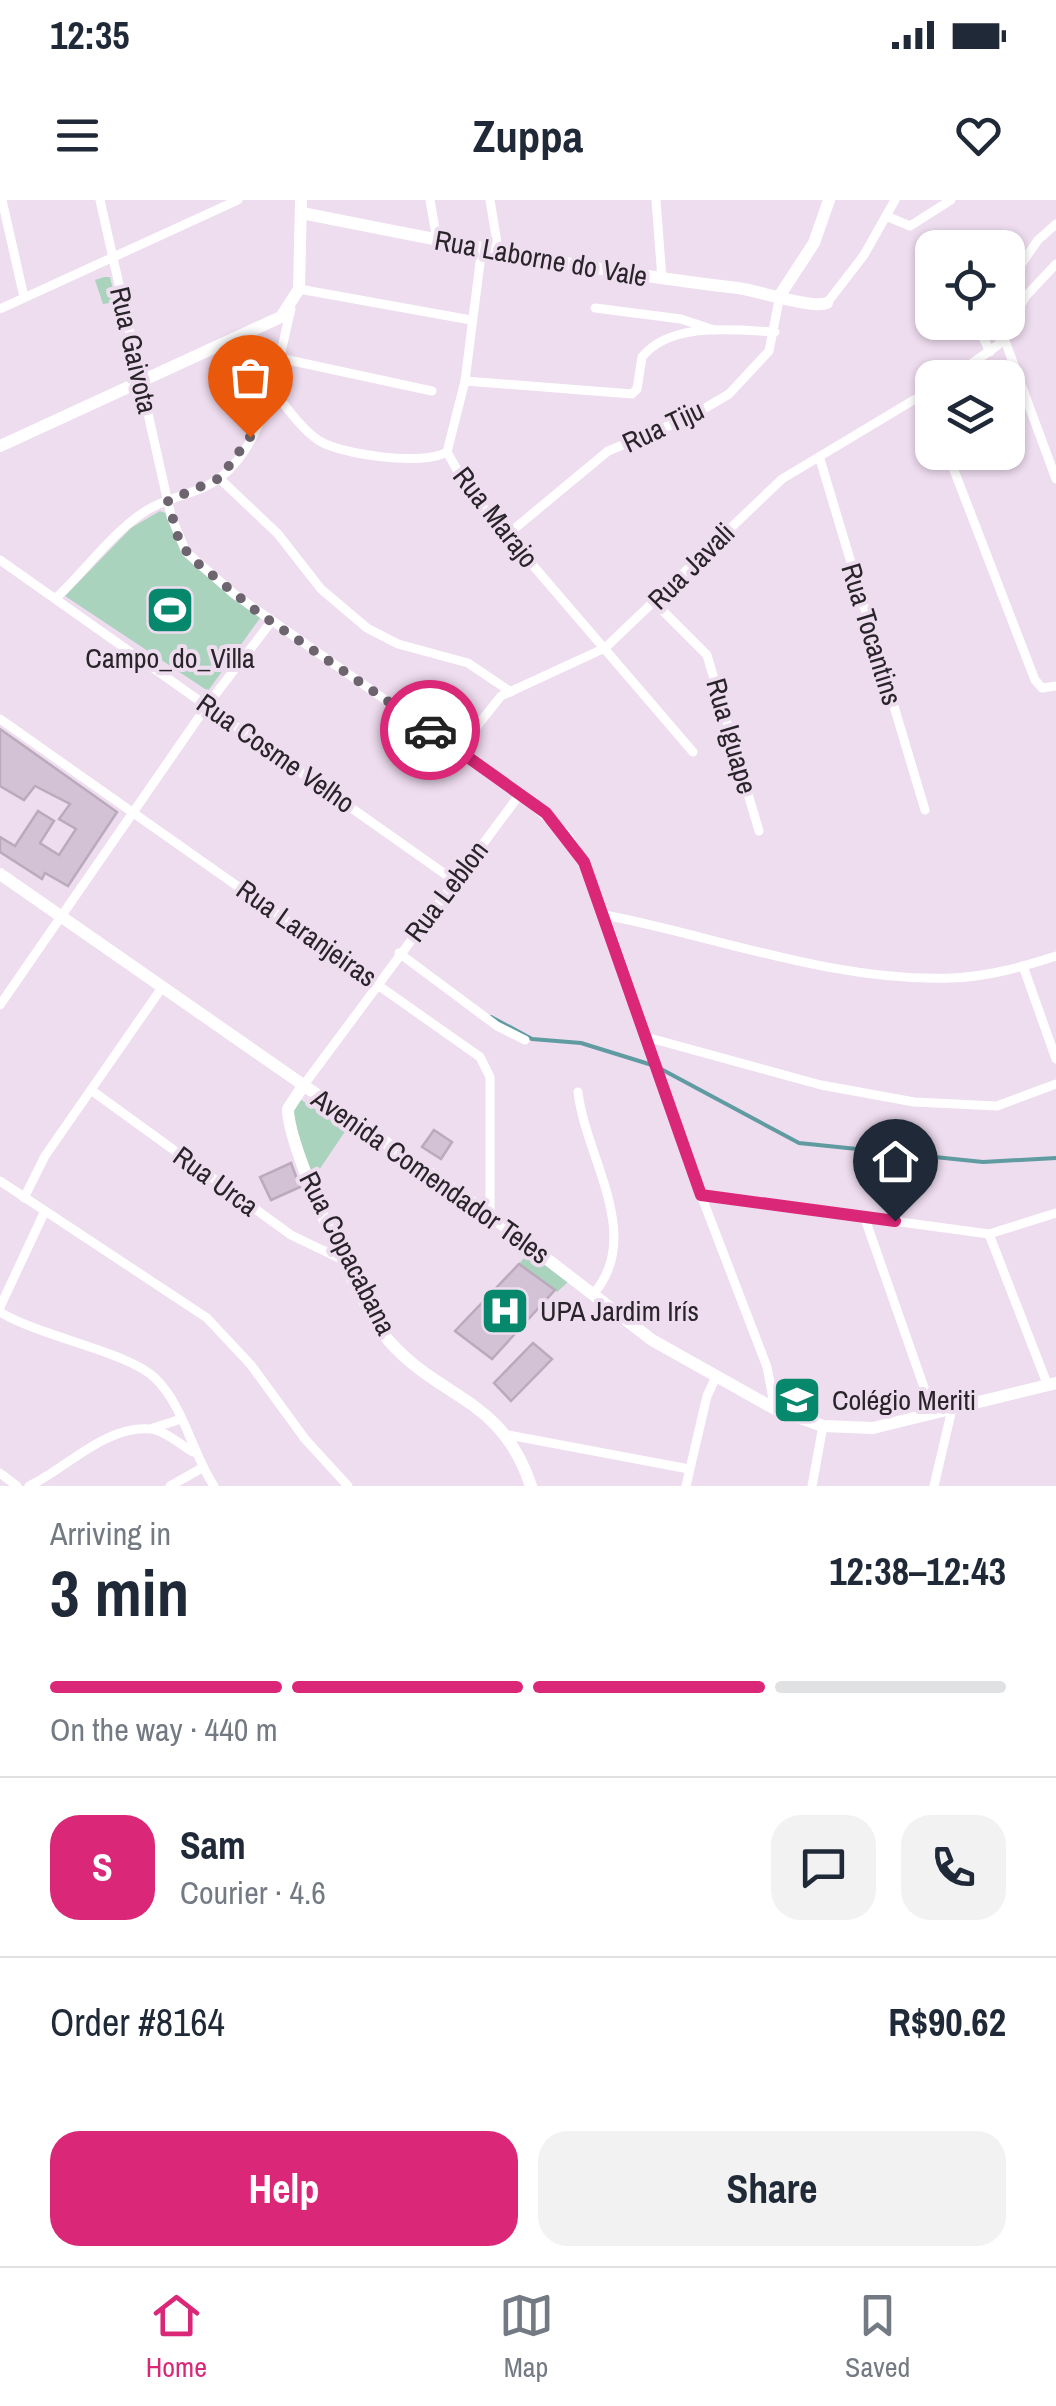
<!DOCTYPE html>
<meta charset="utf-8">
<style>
:root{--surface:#fff;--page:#f2f2f3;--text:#1f2937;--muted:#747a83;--line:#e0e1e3;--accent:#db2777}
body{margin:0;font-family:"Archivo Narrow",sans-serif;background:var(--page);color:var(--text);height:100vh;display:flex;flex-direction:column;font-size:38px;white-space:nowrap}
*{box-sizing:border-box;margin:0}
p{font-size:32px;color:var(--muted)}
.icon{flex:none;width:55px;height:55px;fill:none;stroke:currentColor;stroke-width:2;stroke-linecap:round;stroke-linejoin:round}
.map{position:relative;height:1286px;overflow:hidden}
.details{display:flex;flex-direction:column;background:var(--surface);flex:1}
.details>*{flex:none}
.fabs{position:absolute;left:915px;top:30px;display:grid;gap:20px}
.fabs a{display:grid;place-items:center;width:110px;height:110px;border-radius:20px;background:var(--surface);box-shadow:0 2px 8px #0004;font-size:50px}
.pin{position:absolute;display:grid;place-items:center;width:85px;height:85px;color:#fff;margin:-102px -42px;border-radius:50% 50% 50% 0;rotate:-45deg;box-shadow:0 0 10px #0007}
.pin .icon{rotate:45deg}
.courier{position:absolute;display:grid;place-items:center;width:100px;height:100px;margin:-50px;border:8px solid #db2777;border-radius:50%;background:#fff;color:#222;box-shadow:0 2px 12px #0007}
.overview em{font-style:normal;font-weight:700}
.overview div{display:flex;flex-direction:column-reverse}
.overview{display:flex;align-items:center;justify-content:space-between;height:170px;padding:0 50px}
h1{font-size:65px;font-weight:700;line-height:75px}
.bar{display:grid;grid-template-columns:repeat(4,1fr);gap:15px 10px;align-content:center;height:120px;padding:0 50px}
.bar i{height:12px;border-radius:8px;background:var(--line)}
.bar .on{background:var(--accent)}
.bar p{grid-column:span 4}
.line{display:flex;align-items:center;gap:25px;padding:0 50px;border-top:2px solid var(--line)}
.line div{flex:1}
.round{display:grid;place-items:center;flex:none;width:105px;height:105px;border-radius:30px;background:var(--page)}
.button{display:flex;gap:20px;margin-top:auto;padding:20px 50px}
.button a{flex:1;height:115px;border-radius:30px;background:var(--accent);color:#fff;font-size:40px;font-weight:700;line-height:115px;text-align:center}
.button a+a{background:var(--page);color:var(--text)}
.status{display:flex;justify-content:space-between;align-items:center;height:70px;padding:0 50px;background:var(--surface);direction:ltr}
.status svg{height:28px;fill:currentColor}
header{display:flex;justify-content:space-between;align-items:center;height:130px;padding:0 50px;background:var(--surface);font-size:45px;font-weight:700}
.tab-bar{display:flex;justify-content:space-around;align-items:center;height:140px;border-top:2px solid var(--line);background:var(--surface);font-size:28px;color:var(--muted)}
.tab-bar a{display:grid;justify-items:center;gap:5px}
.tab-bar .on{color:var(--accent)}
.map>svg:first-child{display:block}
.green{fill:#aad3bd}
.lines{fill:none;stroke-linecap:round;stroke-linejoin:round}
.stream{stroke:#5f9ba0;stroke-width:4}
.building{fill:#d3c2d5;stroke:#baaabc;stroke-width:2.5}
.street{stroke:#fff;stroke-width:9}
.secondary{stroke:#fff;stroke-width:12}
.done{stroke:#6e646f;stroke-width:10;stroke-dasharray:0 18}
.route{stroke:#db2777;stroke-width:12}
.labels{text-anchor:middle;stroke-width:8;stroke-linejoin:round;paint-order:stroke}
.street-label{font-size:28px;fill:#29232a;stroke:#eedcef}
.poi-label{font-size:28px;fill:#29232a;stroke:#eedcef;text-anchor:start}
</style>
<div class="status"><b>12:35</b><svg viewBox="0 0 49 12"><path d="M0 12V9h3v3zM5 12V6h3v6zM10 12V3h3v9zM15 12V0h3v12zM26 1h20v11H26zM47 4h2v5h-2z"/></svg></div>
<header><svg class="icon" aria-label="menu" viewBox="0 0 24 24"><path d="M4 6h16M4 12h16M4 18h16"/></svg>Zuppa<svg class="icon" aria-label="heart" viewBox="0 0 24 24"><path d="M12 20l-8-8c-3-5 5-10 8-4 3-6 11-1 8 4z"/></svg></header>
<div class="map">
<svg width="1056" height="1286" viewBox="0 0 1056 1286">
<rect width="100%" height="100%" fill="#eedcef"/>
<g class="green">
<path d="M104,77H110L116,102L103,104L95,80Z"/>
<path d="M160,311L168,314L194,366L260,418L208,491L65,396L131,328Z"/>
<path d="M297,897L346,930L313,979L292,918Z"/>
<path d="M528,1053L568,1082L557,1092L519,1064Z"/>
</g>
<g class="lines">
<g class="stream">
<path d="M491,817L532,839L581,843L652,865"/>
<path d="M661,869L799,943L983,962L1056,958"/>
</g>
</g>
<g class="building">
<path d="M0,529L117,612L68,686L45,673L42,679L0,652V637L15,646L38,611L54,621L40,643L59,655L76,629L59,619L70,604L35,586L24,600L0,586Z"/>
<path d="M434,930L452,942L441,959L422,947Z"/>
<path d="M291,963L300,987L271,1000L260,977Z"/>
<path d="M519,1064L555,1090L492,1159L455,1131Z"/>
<path d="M533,1143L552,1159L511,1201L494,1183Z"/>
</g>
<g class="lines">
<g class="street">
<path d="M2,0L24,97"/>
<path d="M100,0L171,316L186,352L234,394L520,594L567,635L584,662L605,715L701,995L767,1167L775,1209"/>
<path d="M430,0L437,40"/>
<path d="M490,0L498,49"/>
<path d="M656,0L662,79"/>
<path d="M886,16L910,26L951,0"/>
<path d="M482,47L465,181L447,252L469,291L693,552"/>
<path d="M1008,83L1038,40L1056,24"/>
<path d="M299,89L471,120"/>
<path d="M827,103L864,55L895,0"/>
<path d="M595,108L681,119L714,130"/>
<path d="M0,109L238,0"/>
<path d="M976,122L990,152"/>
<path d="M1004,138L1056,279"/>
<path d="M279,158L432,191"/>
<path d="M951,178L998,145L1026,96L1056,64"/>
<path d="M465,181L632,194L637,189L642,157C671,121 735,130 775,132"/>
<path d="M270,187C285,204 299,227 318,240C340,255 424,266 447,252"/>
<path d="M923,195L932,219"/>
<path d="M947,252L1035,480L1042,488L1056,486"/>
<path d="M820,259L925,610"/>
<path d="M219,278L278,334L321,389L367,428L398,444L468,463L511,492"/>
<path d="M508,334L608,251L690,217L729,194L769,151L780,95"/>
<path d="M0,360L452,679"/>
<path d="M56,398C85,371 111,334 144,312C167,296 198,295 221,277C266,242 278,161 291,109"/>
<path d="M655,403L707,455L759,631"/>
<path d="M0,519L480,857L490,877V1015"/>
<path d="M458,550L501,496L605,448L782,279L932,189"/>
<path d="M605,715C718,737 834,782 951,778C987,777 1022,767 1056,756"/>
<path d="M399,753L497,826L525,840"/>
<path d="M1023,766L1056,859"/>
<path d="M0,805L208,504L271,422"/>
<path d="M646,837L821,885L914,902L997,906L1056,884"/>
<path d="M303,886L520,594"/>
<path d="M91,890L291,1035L345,1061"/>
<path d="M578,892C585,956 644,1035 594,1093"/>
<path d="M0,981L207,1118L251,1165L305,1239L348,1286"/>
<path d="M701,995L989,1034L1056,1013"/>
<path d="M24,998L45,956L163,786"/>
<path d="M864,1016L933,1213"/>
<path d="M989,1034L1048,1186"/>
<path d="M0,1107L44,1013"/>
<path d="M0,1112C41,1137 129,1152 155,1178C184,1206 192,1253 214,1286"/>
<path d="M153,1228L181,1219"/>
<path d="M508,1235L689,1269"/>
<path d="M0,1273L17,1286"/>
<path d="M29,1286C67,1268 105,1225 151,1229C164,1230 181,1245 193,1252"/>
<path d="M170,1286L202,1268"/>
<path d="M686,1286L707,1196L716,1177"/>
<path d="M812,1286L823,1226"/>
<path d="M934,1286L952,1209"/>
</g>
<g class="secondary">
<path d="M302,13C447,42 592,71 738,88C759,91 812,109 827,103"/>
<path d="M780,95L814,43L829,0"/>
<path d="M0,246L281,117L299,89L301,0"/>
<path d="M0,674L490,1015L652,1140L775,1209L823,1226L873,1228L1056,1183"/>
<path d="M303,886L288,909C288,950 362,1109 389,1141C442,1201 501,1196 531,1286"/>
</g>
</g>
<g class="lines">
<path class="done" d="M250,237L220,278L168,301L180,344L195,361L260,414L430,530"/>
<path class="route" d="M430,530L546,613L584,662L701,995L895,1021"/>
</g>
<defs>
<g id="stadium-square" transform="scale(2.5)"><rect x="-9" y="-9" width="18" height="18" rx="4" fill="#06886c" stroke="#eedcef"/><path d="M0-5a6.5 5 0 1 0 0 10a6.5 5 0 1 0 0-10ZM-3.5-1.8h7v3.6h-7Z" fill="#fff"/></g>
<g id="hospital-square" transform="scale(2.5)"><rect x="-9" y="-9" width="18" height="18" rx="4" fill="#06886c" stroke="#eedcef"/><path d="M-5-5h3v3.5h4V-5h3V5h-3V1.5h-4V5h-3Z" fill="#fff"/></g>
<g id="school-square" transform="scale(2.5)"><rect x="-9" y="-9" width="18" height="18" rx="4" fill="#06886c" stroke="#eedcef"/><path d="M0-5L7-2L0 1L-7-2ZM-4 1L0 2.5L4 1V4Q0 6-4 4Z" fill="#fff"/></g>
</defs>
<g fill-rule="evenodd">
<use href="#stadium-square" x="170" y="410"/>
<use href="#hospital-square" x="505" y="1111"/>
<use href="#school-square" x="797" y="1200"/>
</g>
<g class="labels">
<g class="street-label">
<text transform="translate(541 58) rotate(10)" y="10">Rua Laborne do Vale</text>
<text transform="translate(134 150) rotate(77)" y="10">Rua Gaivota</text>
<text transform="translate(663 226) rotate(-25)" y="10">Rua Tiju</text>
<text transform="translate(496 317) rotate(52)" y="10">Rua Marajo</text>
<text transform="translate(691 366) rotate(-45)" y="10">Rua Javali</text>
<text transform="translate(872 434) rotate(73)" y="10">Rua Tocantins</text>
<text transform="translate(732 536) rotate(74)" y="10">Rua Iguape</text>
<text transform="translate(276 553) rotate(35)" y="10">Rua Cosme Velho</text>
<text transform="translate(446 691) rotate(-53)" y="10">Rua Leblon</text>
<text transform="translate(307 733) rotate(35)" y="10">Rua Laranjeiras</text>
<text transform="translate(431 976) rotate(35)" y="10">Avenida Comendador Teles</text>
<text transform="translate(216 981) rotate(36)" y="10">Rua Urca</text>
<text transform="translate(348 1053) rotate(63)" y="10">Rua Copacabana</text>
</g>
<g class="poi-label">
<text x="170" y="468" text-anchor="middle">Campo_do_Villa</text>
<text x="540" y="1121">UPA Jardim Irís</text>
<text x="832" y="1210">Colégio Meriti</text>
</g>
</g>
</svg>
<div class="fabs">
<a><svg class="icon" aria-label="locate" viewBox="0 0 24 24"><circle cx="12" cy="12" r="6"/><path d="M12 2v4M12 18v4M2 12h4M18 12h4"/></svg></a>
<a><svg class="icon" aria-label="layers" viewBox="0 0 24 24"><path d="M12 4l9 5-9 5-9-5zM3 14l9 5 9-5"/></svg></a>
</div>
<div class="pin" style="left:250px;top:237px;background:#ea580c"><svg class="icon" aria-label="bag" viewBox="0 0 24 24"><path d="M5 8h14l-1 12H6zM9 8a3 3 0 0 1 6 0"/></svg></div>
<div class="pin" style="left:895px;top:1021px;background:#1f2937"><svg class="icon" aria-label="home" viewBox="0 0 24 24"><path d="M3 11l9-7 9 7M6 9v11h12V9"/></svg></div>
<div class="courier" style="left:430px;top:530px"><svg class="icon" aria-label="car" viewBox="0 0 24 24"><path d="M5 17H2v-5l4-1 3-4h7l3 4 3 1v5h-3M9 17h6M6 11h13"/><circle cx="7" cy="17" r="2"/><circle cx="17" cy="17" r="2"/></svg></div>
</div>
<section class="details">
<div class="overview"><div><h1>3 min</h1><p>Arriving in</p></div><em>12:38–12:43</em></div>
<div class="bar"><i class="on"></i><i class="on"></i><i class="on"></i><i></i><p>On the way · 440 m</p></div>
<div class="line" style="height:180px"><b class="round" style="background:var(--accent);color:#fff">S</b><div><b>Sam</b><p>Courier · 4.6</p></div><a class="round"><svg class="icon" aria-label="chat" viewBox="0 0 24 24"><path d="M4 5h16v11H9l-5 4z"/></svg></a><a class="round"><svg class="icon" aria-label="phone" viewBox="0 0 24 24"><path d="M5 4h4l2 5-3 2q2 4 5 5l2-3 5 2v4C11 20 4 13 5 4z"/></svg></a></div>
<div class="line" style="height:130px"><div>Order #8164</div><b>R$90.62</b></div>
<div class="button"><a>Help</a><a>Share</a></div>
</section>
<nav class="tab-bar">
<a class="on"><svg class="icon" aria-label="home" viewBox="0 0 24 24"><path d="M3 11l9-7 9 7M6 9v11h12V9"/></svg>Home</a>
<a><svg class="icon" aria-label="map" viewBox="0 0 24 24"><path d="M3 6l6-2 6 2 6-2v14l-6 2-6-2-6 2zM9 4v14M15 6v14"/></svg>Map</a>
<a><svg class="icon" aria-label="saved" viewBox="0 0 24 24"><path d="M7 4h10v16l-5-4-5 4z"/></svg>Saved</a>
</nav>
